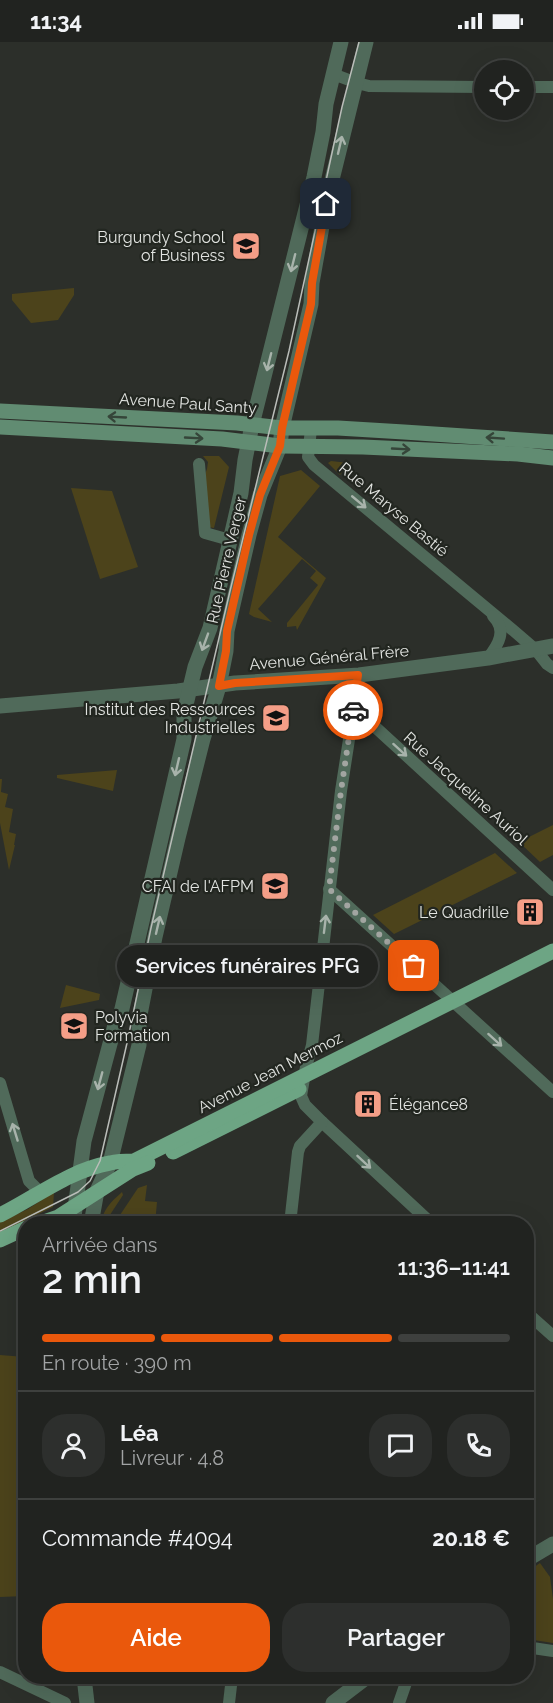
<!DOCTYPE html>
<html lang="fr">
<meta charset="utf-8">
<style>
:root{--surface:#212320;--page:#2d2f2d;--text:#f1f3f6;--muted:#a2a4a5;--line:#3e403e;--accent:#ea580c}
body{margin:0;font-family:Raleway,sans-serif;background:var(--page);color:var(--text);height:100vh;display:flex;flex-direction:column;font-size:22px;white-space:nowrap}
*{box-sizing:border-box;margin:0}
p{font-size:20px;color:var(--muted)}
.icon{flex:none;width:33px;height:33px;fill:none;stroke:currentColor;stroke-width:2;stroke-linecap:round;stroke-linejoin:round}
.map{position:relative;flex:1;overflow:hidden}
.details{position:absolute;left:18px;top:1174px;width:516px;height:468px;display:flex;flex-direction:column;background:var(--surface);border-radius:24px;box-shadow:0 6px 24px #0002,0 0 0 2px var(--line)}
.details>*{flex:none}
.controls{position:absolute;left:474px;top:18px;display:grid;gap:12px}
.controls a{display:grid;place-items:center;width:60px;height:60px;border-radius:50%;background:var(--surface);box-shadow:0 6px 24px #0002,0 0 0 2px var(--line);font-size:30px}
.pin{position:absolute;display:grid;place-items:center;width:51px;height:51px;color:#fff;margin:-26px;border-radius:12px;box-shadow:0 3px 9px #0006}
.courier{position:absolute;display:grid;place-items:center;width:60px;height:60px;margin:-30px;border:4px solid #ea580c;border-radius:50%;background:#fff;color:#222;box-shadow:0 2px 8px #0007}
.bubble{position:absolute;height:42px;border-radius:21px;background:var(--surface);box-shadow:0 6px 24px #0002,0 0 0 2px var(--line);font-size:20px;font-weight:600;line-height:42px;text-align:center}
.headline em{font-style:normal;font-weight:600}
.headline div{display:flex;flex-direction:column-reverse}
.headline{display:flex;align-items:center;justify-content:space-between;height:102px;padding:0 24px}
h1{font-size:39px;font-weight:600;line-height:45px}
.bar{display:grid;grid-template-columns:repeat(4,1fr);gap:9px 6px;align-content:center;height:72px;padding:0 24px}
.bar i{height:8px;border-radius:4px;background:var(--line)}
.bar .current{background:var(--accent)}
.bar p{grid-column:span 4}
.line{display:flex;align-items:center;gap:15px;padding:0 24px;border-top:2px solid var(--line)}
.line div{flex:1}
.round{display:grid;place-items:center;flex:none;width:63px;height:63px;border-radius:24px;background:var(--page)}
.action{display:flex;gap:12px;margin-top:auto;padding:12px 24px}
.action a{flex:1;height:69px;border-radius:24px;background:var(--accent);color:#fff;font-size:24px;font-weight:600;line-height:69px;text-align:center}
.action a+a{background:var(--page);color:var(--text)}
.status{display:flex;justify-content:space-between;align-items:center;height:42px;padding:0 30px;background:var(--surface);direction:ltr}
.status svg{height:16px;fill:currentColor}
.map>svg:first-child{display:block}
.green{fill:#4c431b}
.lines{fill:none;stroke-linecap:round;stroke-linejoin:round}
.minor{stroke:#506a5a;stroke-width:12}
.tertiary{stroke:#506a5a;stroke-width:15}
.secondary{stroke:#618c72;stroke-width:15}
.primary{stroke:#6da584;stroke-width:15}
.tram{stroke:#babdb9;stroke-width:1.5}
.oneway{stroke:#a8b3ab}
.oneway2{stroke:#354539}
.done{stroke:#a2a5a1;stroke-width:6;stroke-dasharray:0 10.8}
.route{stroke:#ea580c;stroke-width:8}
.labels{text-anchor:middle;stroke-width:4.5;stroke-linejoin:round;paint-order:stroke}
.poi-label{font-size:16px;fill:#e2e4e1;stroke:#222620;text-anchor:end}
.street-label{font-size:16px;fill:#e2e4e1;stroke:#222620}
</style>
<div class="status"><b>11:34</b><svg viewBox="0 0 49 12"><path d="M0 12V9h3v3zM5 12V6h3v6zM10 12V3h3v9zM15 12V0h3v12zM26 1h20v11H26zM47 4h2v5h-2z"/></svg></div>
<div class="map">
<svg width="553" height="1661" viewBox="0 0 553 1661">
<rect width="100%" height="100%" fill="#2c2f2a"/>
<g class="green">
<path d="M74,246V253L58,278L31,281L12,258V252Z"/>
<path d="M203,414H219L229,425L214,486L208,485L204,435L207,427L208,420Z"/>
<path d="M331,419L349,421L340,433L328,421Z"/>
<path d="M301,428L320,444L278,495L326,536L297,588L296,584L287,585V581L318,543L310,536L316,529L302,517L258,567L272,580L254,575L249,572L280,434Z"/>
<path d="M71,446L112,449L138,525L100,537Z"/>
<path d="M117,728L113,749L57,736V733Z"/>
<path d="M0,737H2L1,750L8,752L5,765L13,767L9,790L16,792L14,803H15L9,828L0,781Z"/>
<path d="M553,783V813L540,820L519,800Z"/>
<path d="M495,811L517,831L394,892L373,873Z"/>
<path d="M66,943L100,952L99,958L60,966Z"/>
<path d="M147,1143L145,1159L157,1160L155,1182H114L138,1146Z"/>
<path d="M54,1150L53,1165L0,1191V1180L28,1167Z"/>
<path d="M122,1150L123,1153L104,1182H101C103,1167 111,1160 122,1150Z"/>
<path d="M0,1313L25,1315L26,1554L0,1555Z"/>
<path d="M540,1521L550,1535L553,1557V1601L527,1597V1530Z"/>
</g>
<g class="lines">
<g class="minor">
<path d="M333,32L357,41L369,44L484,45"/>
<path d="M524,45H553"/>
<path d="M311,387L308,415L314,423L514,589L536,608L547,622L553,626"/>
<path d="M199,422L205,491L230,498"/>
<path d="M488,616C499,602 507,588 493,574"/>
<path d="M352,677L365,679L373,683L553,848"/>
<path d="M329,847L553,1050"/>
<path d="M0,1041L29,1139L41,1151"/>
<path d="M322,1080L432,1182"/>
<path d="M290,1182L298,1110L300,1104L322,1080L305,1063L301,1054L306,1025L312,1003L341,749L359,633"/>
<path d="M526,1270L553,1294"/>
<path d="M526,1605L553,1609"/>
<path d="M0,1630L65,1661"/>
<path d="M229,1661L232,1635"/>
<path d="M399,1661L408,1635"/>
</g>
<g class="tertiary">
<path d="M0,664L178,649L235,641L359,633L488,616L553,604"/>
<path d="M73,1182L84,1099L115,983L121,971L184,697V671L195,625L210,586L241,451L245,418L252,383L314,135L323,90L326,62L341,0"/>
<path d="M91,1182L97,1149L110,1121L139,1003V978L155,895L178,796L203,697L219,644L226,609L227,589L249,493L260,453L280,404L282,386L311,262L312,241L326,162L366,0"/>
<path d="M526,1518L553,1502"/>
<path d="M84,1635L87,1661"/>
<path d="M333,1661L367,1635"/>
</g>
<g class="secondary">
<path d="M0,369L237,381L282,386H338L404,390L553,400"/>
<path d="M0,385L222,397L280,404L363,405L518,412L553,416"/>
</g>
<g class="primary">
<path d="M173,1110L299,1047"/>
<path d="M0,1173C36,1155 70,1128 110,1121C118,1119 126,1119 134,1119L553,909"/>
<path d="M38,1182L58,1175L133,1127L148,1121"/>
<path d="M0,1198L26,1186"/>
</g>
<path class="tram" d="M0,1189L78,1150L90,1139L100,1119L127,1001L151,886L230,549L289,309L342,65L359,0"/>
</g>
<defs><path id="oneway-shaft" d="M-6 0H5M1.5-3L5.5 0L1.5 3" fill="none" stroke-width="1.6" stroke-linecap="round" stroke-linejoin="round" transform="scale(1.5)"/></defs>
<g class="oneway">
<use href="#oneway-shaft" transform="translate(340 103) rotate(-77)"/>
<use href="#oneway-shaft" transform="translate(293 221) rotate(104)"/>
<use href="#oneway-shaft" transform="translate(269 320) rotate(104)"/>
<use href="#oneway-shaft" transform="translate(359 460) rotate(40)"/>
<use href="#oneway-shaft" transform="translate(205 600) rotate(110)"/>
<use href="#oneway-shaft" transform="translate(400 708) rotate(42)"/>
<use href="#oneway-shaft" transform="translate(177 725) rotate(103)"/>
<use href="#oneway-shaft" transform="translate(325 882) rotate(-83)"/>
<use href="#oneway-shaft" transform="translate(158 883) rotate(-77)"/>
<use href="#oneway-shaft" transform="translate(495 998) rotate(42)"/>
<use href="#oneway-shaft" transform="translate(100 1039) rotate(105)"/>
<use href="#oneway-shaft" transform="translate(15 1090) rotate(-107)"/>
<use href="#oneway-shaft" transform="translate(364 1120) rotate(43)"/>
</g>
<g class="oneway2">
<use href="#oneway-shaft" transform="translate(117 375) rotate(-177)"/>
<use href="#oneway-shaft" transform="translate(194 396) rotate(3)"/>
<use href="#oneway-shaft" transform="translate(495 396) rotate(-176)"/>
<use href="#oneway-shaft" transform="translate(401 407) rotate(3)"/>
</g>
<g class="lines">
<path class="done" d="M353,668L341,749L329,847L414,924"/>
<path class="route" d="M326,162L312,241L311,262L282,386L280,404L260,453L249,493L227,589L226,609L219,644L235,641L358,633L353,668"/>
</g>
<defs>
<g id="university-square" transform="scale(1.5)"><rect x="-9" y="-9" width="18" height="18" rx="4" fill="#f49e87" stroke="#222620"/><path d="M0-5L7-2L0 1L-7-2ZM-4 1L0 2.5L4 1V4Q0 6-4 4Z" fill="#111"/></g>
<g id="building-square" transform="scale(1.5)"><rect x="-9" y="-9" width="18" height="18" rx="4" fill="#f49e87" stroke="#222620"/><path d="M-4-6H4V6H1V3H-1V6H-4ZM-2.5-4.3h1.7v1.8h-1.7ZM.8-4.3h1.7v1.8H.8ZM-2.5-1h1.7V.8h-1.7ZM.8-1h1.7V.8H.8Z" fill="#111"/></g>
</defs>
<g fill-rule="evenodd">
<use href="#university-square" x="246" y="204"/>
<use href="#university-square" x="276" y="676"/>
<use href="#university-square" x="275" y="844"/>
<use href="#building-square" x="530" y="870"/>
<use href="#university-square" x="74" y="984"/>
<use href="#building-square" x="368" y="1062"/>
</g>
<g class="labels">
<g class="poi-label">
<text x="225" y="201">Burgundy School<tspan x="225" dy="18">of Business</tspan></text>
<text x="255" y="673">Institut des Ressources<tspan x="255" dy="18">Industrielles</tspan></text>
<text x="254" y="850">CFAI de l'AFPM</text>
<text x="509" y="876">Le Quadrille</text>
<text x="95" y="981" text-anchor="start">Polyvia<tspan x="95" dy="18">Formation</tspan></text>
<text x="389" y="1068" text-anchor="start">Élégance8</text>
</g>
<g class="street-label">
<text transform="translate(188 361) rotate(4)" y="6">Avenue Paul Santy</text>
<text transform="translate(394 467) rotate(40)" y="6">Rue Maryse Bastié</text>
<text transform="translate(226 518) rotate(-77)" y="6">Rue Pierre Verger</text>
<text transform="translate(329 615) rotate(-5)" y="6">Avenue Général Frère</text>
<text transform="translate(466 746) rotate(42)" y="6">Rue Jacqueline Auriol</text>
<text transform="translate(270 1030) rotate(-27)" y="6">Avenue Jean Mermoz</text>
</g>
</g>
</svg>
<div class="controls">
<a><svg class="icon" aria-label="locate" viewBox="0 0 24 24"><circle cx="12" cy="12" r="6"/><path d="M12 2v4M12 18v4M2 12h4M18 12h4"/></svg></a>
</div>
<div class="pin" style="left:414px;top:924px;background:#ea580c"><svg class="icon" aria-label="bag" viewBox="0 0 24 24"><path d="M5 8h14l-1 12H6zM9 8a3 3 0 0 1 6 0"/></svg></div>
<div class="pin" style="left:326px;top:162px;background:#1f2937"><svg class="icon" aria-label="home" viewBox="0 0 24 24"><path d="M3 11l9-7 9 7M6 9v11h12V9"/></svg></div>
<div class="courier" style="left:353px;top:668px"><svg class="icon" aria-label="car" viewBox="0 0 24 24"><path d="M5 17H2v-5l4-1 3-4h7l3 4 3 1v5h-3M9 17h6M6 11h13"/><circle cx="7" cy="17" r="2"/><circle cx="17" cy="17" r="2"/></svg></div>
<div class="bubble" style="left:117px;top:903px;width:261px">Services funéraires PFG</div>
<section class="details">
<div class="headline"><div><h1>2 min</h1><p>Arrivée dans</p></div><em>11:36–11:41</em></div>
<div class="bar"><i class="current"></i><i class="current"></i><i class="current"></i><i></i><p>En route · 390 m</p></div>
<div class="line" style="height:108px"><a class="round"><svg class="icon" aria-label="person" viewBox="0 0 24 24"><circle cx="12" cy="8" r="4"/><path d="M4 21q1-7 8-7t8 7"/></svg></a><div><b>Léa</b><p>Livreur · 4.8</p></div><a class="round"><svg class="icon" aria-label="chat" viewBox="0 0 24 24"><path d="M4 5h16v11H9l-5 4z"/></svg></a><a class="round"><svg class="icon" aria-label="phone" viewBox="0 0 24 24"><path d="M5 4h4l2 5-3 2q2 4 5 5l2-3 5 2v4C11 20 4 13 5 4z"/></svg></a></div>
<div class="line" style="height:78px"><div>Commande #4094</div><b>20.18 €</b></div>
<div class="action"><a>Aide</a><a>Partager</a></div>
</section>
</div>
